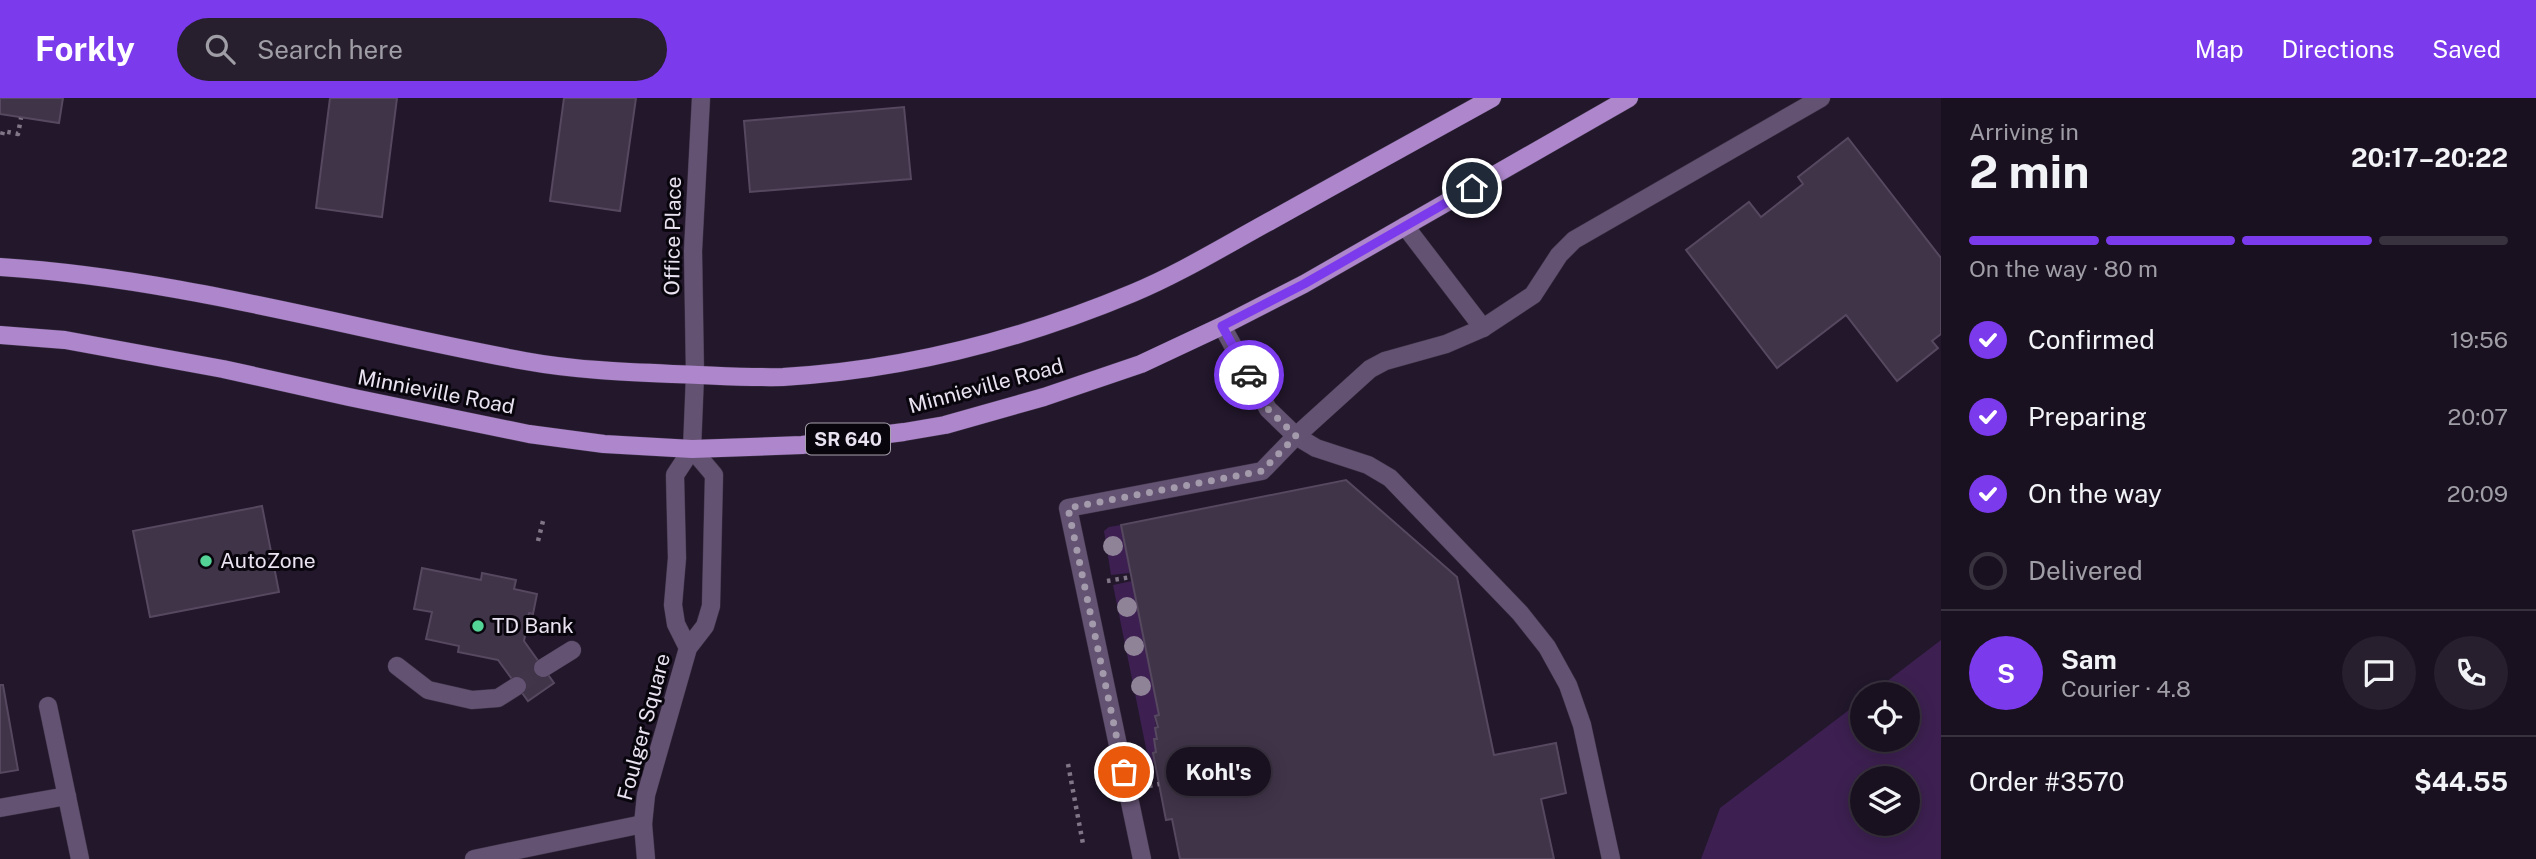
<!DOCTYPE html>
<meta charset="utf-8">
<style>
:root{--surface:#1a1120;--page:#271f2d;--text:#f1f3f6;--muted:#9f9da5;--line:#38313e;--accent:#7c3aed}
body{margin:0;font-family:"Public Sans",sans-serif;background:var(--page);color:var(--text);height:100vh;display:flex;flex-direction:column;font-size:26px;white-space:nowrap}
*{box-sizing:border-box;margin:0}
p{font-size:23px;color:var(--muted)}
.icon{flex:none;width:38px;height:38px;fill:none;stroke:currentColor;stroke-width:2;stroke-linecap:round;stroke-linejoin:round}
.map{position:relative;flex:1;overflow:hidden}
.details{display:flex;flex-direction:column;background:var(--surface);width:595px}
.details>*{flex:none}
.fabs{position:absolute;left:1850px;top:584px;display:grid;gap:14px}
.fabs a{display:grid;place-items:center;width:70px;height:70px;border-radius:50%;background:var(--surface);box-shadow:0 4px 18px #0003,0 0 0 2px var(--line);font-size:35px}
.pin{position:absolute;display:grid;place-items:center;width:60px;height:60px;color:#fff;margin:-30px;border:4px solid #fff;border-radius:50%;box-shadow:0 2px 7px #0007}
.courier{position:absolute;display:grid;place-items:center;width:70px;height:70px;margin:-35px;border:5px solid #7c3aed;border-radius:50%;background:#fff;color:#222;box-shadow:0 2px 9px #0007}
.bubble{position:absolute;height:49px;border-radius:24px;background:var(--surface);box-shadow:0 4px 18px #0003,0 0 0 2px var(--line);font-size:23px;font-weight:700;line-height:49px;text-align:center}
.overview em{font-style:normal;font-weight:700}
.overview div{display:flex;flex-direction:column-reverse}
.overview{display:flex;align-items:center;justify-content:space-between;height:119px;padding:0 28px}
h1{font-size:46px;font-weight:700;line-height:52px}
.bar{display:grid;grid-template-columns:repeat(4,1fr);gap:10px 7px;align-content:center;height:84px;padding:0 28px}
.bar i{height:9px;border-radius:5px;background:var(--line)}
.bar .selected{background:var(--accent)}
.bar p{grid-column:span 4}
.line{display:flex;align-items:center;gap:18px;padding:0 28px;border-top:2px solid var(--line)}
.line div{flex:1}
.round{display:grid;place-items:center;flex:none;width:74px;height:74px;border-radius:37px;background:var(--page)}
ol{padding:0 28px;list-style:none}
li{display:flex;align-items:center;gap:21px;height:77px}
li p{margin-inline-start:auto}
li .icon{padding:7px;border-radius:50%;background:var(--accent);color:#fff;stroke-width:4}
li:last-child{color:var(--muted)}
li i{width:38px;height:38px;border:4px solid var(--line);border-radius:50%}
header{display:flex;align-items:center;gap:42px;box-sizing:border-box;height:98px;padding:0 35px;background:var(--accent);color:#fff}
header strong{font-size:33px}
nav{display:flex;gap:38px;margin-inline-start:auto;font-size:24px}
.search{width:490px;height:63px;background:var(--page);display:flex;align-items:center;gap:18px;box-sizing:border-box;padding:0 24px;border-radius:38px;color:var(--muted);font-size:26px}
main{display:flex;flex:1;min-height:0}
.map>svg:first-child{display:block}
.green{fill:#3d2051;fill-rule:evenodd}
.building{fill:#403449;stroke:#55485f;stroke-width:2}
.lines{fill:none;stroke-linecap:round;stroke-linejoin:round}
.minor-tunnel{stroke:#403549;stroke-width:18;stroke-dasharray:18 9;stroke-linecap:butt}
.minor-casing{stroke:#3e3347;stroke-width:19}
.major-casing{stroke:#3e3347;stroke-width:19}
.path{stroke:#807688;stroke-width:4.5;stroke-dasharray:3.5 5;stroke-linecap:butt}
.minor{stroke:#645273;stroke-width:18}
.major{stroke:#ad86cc;stroke-width:18}
.tree{fill:#8f8398}
.done{stroke:#a39bab;stroke-width:7;stroke-dasharray:0 12.6}
.route{stroke:#7c3aed;stroke-width:9}
.poi-dot{fill:#53d396;stroke:#09050d;stroke-width:2.5}
.labels{text-anchor:middle;stroke-width:6;stroke-linejoin:round;paint-order:stroke}
.shield{fill:#09050d;stroke:#a6a0ac;stroke-width:2}
.shield-label{font-size:19px;font-weight:bold;fill:#e9e2f0}
.street-label{font-size:21px;fill:#e9e2f0;stroke:#09050d}
.poi-label{font-size:21px;fill:#e9e2f0;stroke:#09050d;text-anchor:start}
</style>
<header>
<strong>Forkly</strong>
<div class="search"><svg class="icon" aria-label="search" viewBox="0 0 24 24"><circle cx="10" cy="10" r="6"/><path d="M15 15l6 6"/></svg>Search here</div>
<nav><a>Map</a><a>Directions</a><a>Saved</a></nav>
</header>
<main>
<div class="map">
<svg width="1941" height="761" viewBox="0 0 1941 761">
<rect width="100%" height="100%" fill="#22172b"/>
<g class="green">
<path d="M1121,427L1130,475L1111,477L1104,433L1109,429Z"/>
<path d="M1132,483L1159,617L1155,618L1157,641L1154,642L1156,654L1153,655L1155,666L1148,660L1113,487Z"/>
<path d="M1941,542V761H1701L1720,710L1862,602V642H1908V597H1869ZM1862,681H1908V726H1862Z"/>
</g>
<g class="building">
<path d="M0,0H63L59,25L0,16Z"/>
<path d="M330,0H397L382,119L316,110Z"/>
<path d="M564,0H636L620,113L550,103Z"/>
<path d="M904,9L911,81L750,94L744,23Z"/>
<path d="M1848,40L1941,160V236L1932,243L1938,250L1897,283L1846,217L1777,270L1686,152L1749,104L1761,119L1803,86L1798,79Z"/>
<path d="M1346,382L1457,479L1494,657L1556,645L1566,695L1541,701L1554,761H1180L1172,721L1166,722L1153,655L1156,654L1154,641H1157L1155,630L1158,629L1155,618L1159,617L1121,427Z"/>
<path d="M262,408L279,494L150,519L133,433Z"/>
<path d="M422,470L481,482L482,475L516,482L514,491L537,496L533,516L529,515L524,543L554,585L528,603L498,562L458,554L459,548L426,541L432,514L414,511Z"/>
<path d="M0,587H3L18,672L0,675Z"/>
</g>
<g class="lines">
<path class="minor-tunnel" d="M517,588L543,570"/>
<g class="minor-casing">
<g id="minor">
<path d="M1405,128L1483,230"/>
<path d="M1222,228L1268,311L1296,338L1316,350L1368,367L1390,380L1520,515L1547,549L1568,587L1582,627L1611,761"/>
<path d="M688,550L676,526L673,507L677,460L675,377L692,351L695,277L693,153L701,0"/>
<path d="M397,568L428,592L472,602L498,600L517,588"/>
<path d="M543,570L572,552"/>
<path d="M48,608L80,761"/>
<path d="M0,710L67,698"/>
<path d="M474,761L643,726"/>
<path d="M646,761L643,726L646,697L688,550L705,528L711,508L714,377L692,351"/>
<path d="M1142,761L1068,410L1262,373L1296,338L1370,271L1385,263L1446,246L1483,230L1533,197L1559,157L1574,142L1821,0"/>
</g>
</g>
<g class="major-casing">
<g id="major">
<path d="M0,169C178,180 350,231 525,263C574,272 624,274 673,276C710,277 747,280 783,279C903,272 1023,241 1133,195C1181,175 1226,147 1272,122C1345,81 1418,41 1492,0"/>
<path d="M0,237L65,242L223,271L349,299L529,336L604,346L692,351L802,347L904,334L945,327L1044,299L1141,266L1222,228L1304,186L1629,0"/>
</g>
</g>
<g class="path">
<path d="M2,37L3,33L18,36L21,20"/>
<path d="M538,443L543,423"/>
<path d="M1107,483L1131,479"/>
<path d="M1068,666L1083,746"/>
<path d="M1149,688L1159,686"/>
</g>
<use href="#minor" class="minor"/>
<use href="#major" class="major"/>
</g>
<g class="tree">
<circle cx="1113" cy="448" r="10"/>
<circle cx="1127" cy="509" r="10"/>
<circle cx="1134" cy="548" r="10"/>
<circle cx="1141" cy="588" r="10"/>
</g>
<g class="lines">
<path class="done" d="M1124,674L1068,410L1262,373L1296,338L1268,311L1249,277"/>
<path class="route" d="M1249,277L1222,228L1304,186L1472,90"/>
</g>
<g class="poi-dot">
<circle cx="206" cy="463" r="7"/>
<circle cx="478" cy="528" r="7"/>
</g>
<g class="labels">
<rect class="shield" x="806" y="325.5" width="84" height="31" rx="5"/>
<g class="shield-label">
<text x="848" y="348">SR 640</text>
</g>
<g class="street-label">
<text transform="translate(673 138) rotate(-89)" y="7">Office Place</text>
<text transform="translate(986 288) rotate(-15)" y="7">Minnieville Road</text>
<text transform="translate(436 294) rotate(11)" y="7">Minnieville Road</text>
<text transform="translate(644 629) rotate(-75)" y="7">Foulger Square</text>
</g>
<g class="poi-label">
<text x="220" y="470">AutoZone</text>
<text x="492" y="535">TD Bank</text>
</g>
</g>
</svg>
<div class="fabs">
<a><svg class="icon" aria-label="locate" viewBox="0 0 24 24"><circle cx="12" cy="12" r="6"/><path d="M12 2v4M12 18v4M2 12h4M18 12h4"/></svg></a>
<a><svg class="icon" aria-label="layers" viewBox="0 0 24 24"><path d="M12 4l9 5-9 5-9-5zM3 14l9 5 9-5"/></svg></a>
</div>
<div class="pin" style="left:1124px;top:674px;background:#ea580c"><svg class="icon" aria-label="bag" viewBox="0 0 24 24"><path d="M5 8h14l-1 12H6zM9 8a3 3 0 0 1 6 0"/></svg></div>
<div class="pin" style="left:1472px;top:90px;background:#1f2937"><svg class="icon" aria-label="home" viewBox="0 0 24 24"><path d="M3 11l9-7 9 7M6 9v11h12V9"/></svg></div>
<div class="courier" style="left:1249px;top:277px"><svg class="icon" aria-label="car" viewBox="0 0 24 24"><path d="M5 17H2v-5l4-1 3-4h7l3 4 3 1v5h-3M9 17h6M6 11h13"/><circle cx="7" cy="17" r="2"/><circle cx="17" cy="17" r="2"/></svg></div>
<div class="bubble" style="left:1166px;top:649px;width:105px">Kohl's</div>
</div>
<section class="details">
<div class="overview"><div><h1>2 min</h1><p>Arriving in</p></div><em>20:17–20:22</em></div>
<div class="bar"><i class="selected"></i><i class="selected"></i><i class="selected"></i><i></i><p>On the way · 80 m</p></div>
<ol>
<li><svg class="icon" aria-label="check" viewBox="0 0 24 24"><path d="M5 12l5 5 9-10"/></svg>Confirmed<p>19:56</p></li>
<li><svg class="icon" aria-label="check" viewBox="0 0 24 24"><path d="M5 12l5 5 9-10"/></svg>Preparing<p>20:07</p></li>
<li><svg class="icon" aria-label="check" viewBox="0 0 24 24"><path d="M5 12l5 5 9-10"/></svg>On the way<p>20:09</p></li>
<li><i></i>Delivered</li>
</ol>
<div class="line" style="height:126px"><b class="round" style="background:var(--accent);color:#fff">S</b><div><b>Sam</b><p>Courier · 4.8</p></div><a class="round"><svg class="icon" aria-label="chat" viewBox="0 0 24 24"><path d="M4 5h16v11H9l-5 4z"/></svg></a><a class="round"><svg class="icon" aria-label="phone" viewBox="0 0 24 24"><path d="M5 4h4l2 5-3 2q2 4 5 5l2-3 5 2v4C11 20 4 13 5 4z"/></svg></a></div>
<div class="line" style="height:91px"><div>Order #3570</div><b>$44.55</b></div>
</section>
</main>
